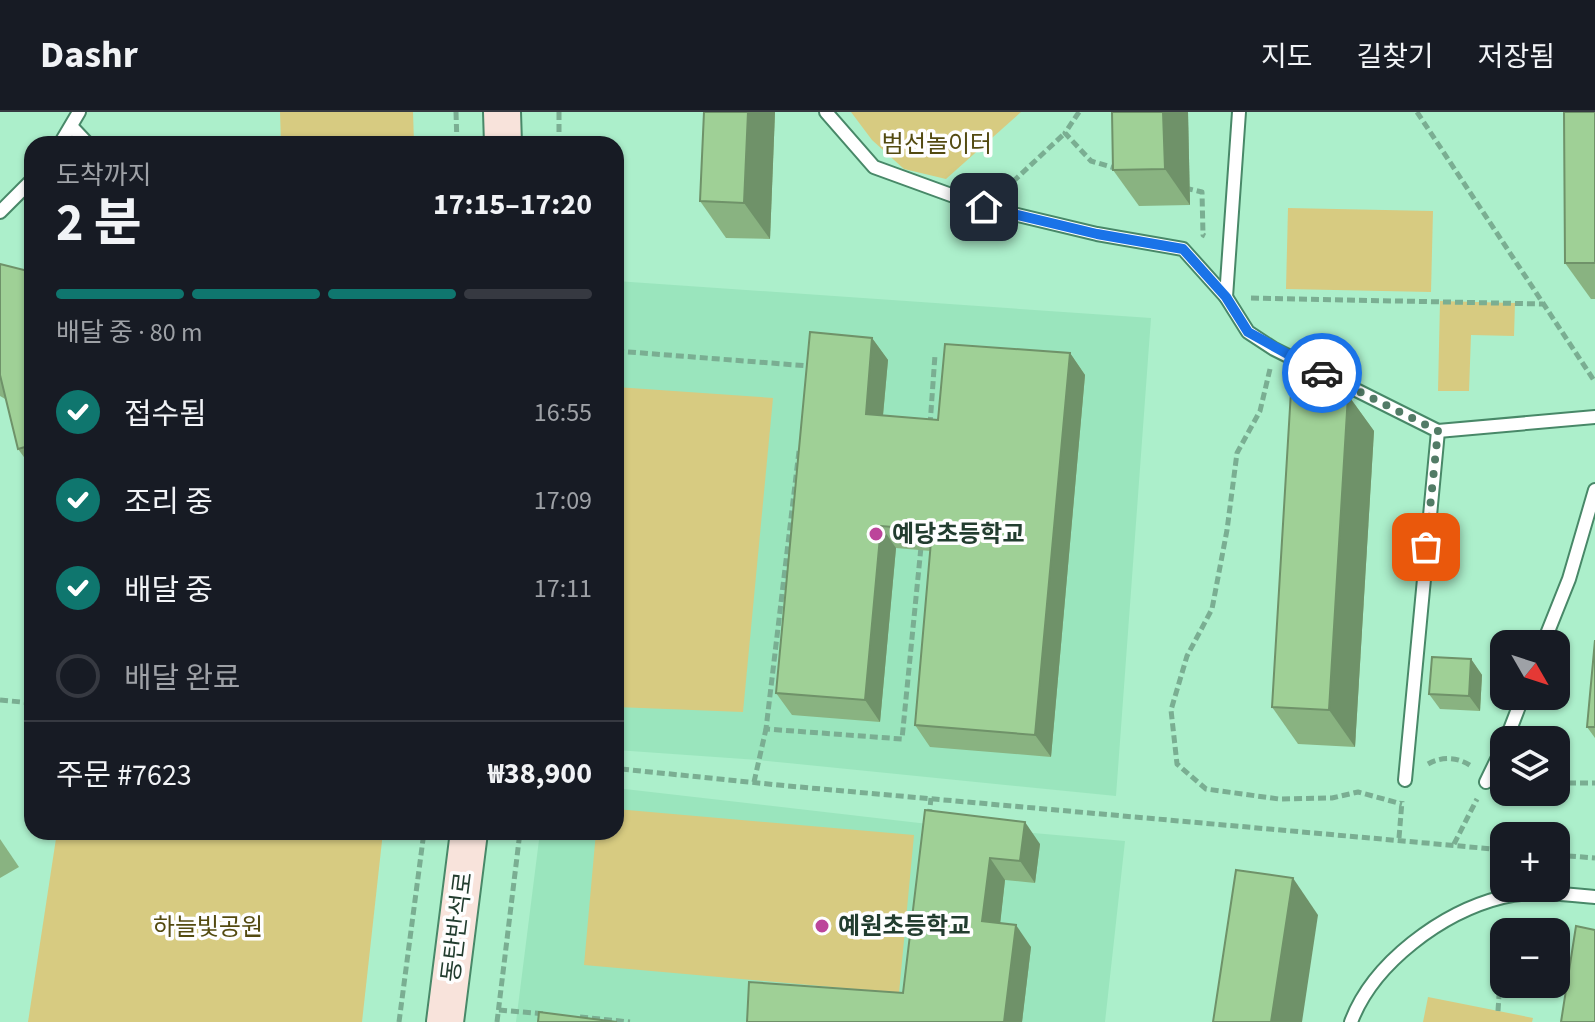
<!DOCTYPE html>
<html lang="ko">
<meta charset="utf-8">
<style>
:root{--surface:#171b24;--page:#20242c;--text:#f1f3f6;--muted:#9ea1a6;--line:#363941;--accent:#0f766e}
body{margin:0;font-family:"Source Sans 3","Noto Sans KR",sans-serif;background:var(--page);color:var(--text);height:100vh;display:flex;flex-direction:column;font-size:30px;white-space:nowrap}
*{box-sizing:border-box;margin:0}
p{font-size:26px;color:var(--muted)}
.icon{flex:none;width:44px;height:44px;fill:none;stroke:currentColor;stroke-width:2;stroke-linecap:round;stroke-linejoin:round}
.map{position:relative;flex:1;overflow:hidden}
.details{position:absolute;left:24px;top:24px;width:600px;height:704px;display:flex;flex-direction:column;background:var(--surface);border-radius:24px;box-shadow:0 2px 6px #0004}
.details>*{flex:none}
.needle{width:52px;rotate:129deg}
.fabs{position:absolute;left:1490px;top:518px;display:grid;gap:16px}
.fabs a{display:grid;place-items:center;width:80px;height:80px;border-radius:16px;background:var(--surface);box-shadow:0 2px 6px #0004;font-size:40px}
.pin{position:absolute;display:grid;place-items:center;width:68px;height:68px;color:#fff;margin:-34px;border-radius:16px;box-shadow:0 4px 12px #0006}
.courier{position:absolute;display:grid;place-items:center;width:80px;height:80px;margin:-40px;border:6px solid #1a73e8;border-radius:50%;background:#fff;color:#222;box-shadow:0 2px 10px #0007}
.summary em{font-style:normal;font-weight:700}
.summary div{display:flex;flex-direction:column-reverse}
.summary{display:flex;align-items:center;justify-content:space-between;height:136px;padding:0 32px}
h1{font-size:52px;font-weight:700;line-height:60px}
.bar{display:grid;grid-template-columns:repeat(4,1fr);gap:12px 8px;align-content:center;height:96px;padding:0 32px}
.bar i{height:10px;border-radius:6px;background:var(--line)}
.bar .selected{background:var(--accent)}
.bar p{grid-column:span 4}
.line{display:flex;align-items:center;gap:20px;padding:0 32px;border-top:2px solid var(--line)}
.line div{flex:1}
ol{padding:0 32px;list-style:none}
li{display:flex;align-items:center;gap:24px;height:88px}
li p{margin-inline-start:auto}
li .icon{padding:8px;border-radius:50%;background:var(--accent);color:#fff;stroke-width:4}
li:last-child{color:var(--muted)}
li i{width:44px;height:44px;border:4px solid var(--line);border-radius:50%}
header{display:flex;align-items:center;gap:48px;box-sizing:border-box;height:112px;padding:0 40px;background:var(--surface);border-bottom:2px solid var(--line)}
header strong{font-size:38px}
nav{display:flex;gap:44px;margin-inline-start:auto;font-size:28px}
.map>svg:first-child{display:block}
.built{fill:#9ae5bd}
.green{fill:#d7cb81}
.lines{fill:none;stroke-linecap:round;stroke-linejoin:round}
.lane-casing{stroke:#488868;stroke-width:16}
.secondary-casing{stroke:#488868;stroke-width:40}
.path{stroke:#7aae92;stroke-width:5;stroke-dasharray:8 4;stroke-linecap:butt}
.lane{stroke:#fff;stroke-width:12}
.secondary{stroke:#f8e3db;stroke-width:36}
.wall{fill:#89b381}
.shaded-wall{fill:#6f9269}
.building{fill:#9fd096;stroke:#6f9269;stroke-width:2}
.done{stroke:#527b66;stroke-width:8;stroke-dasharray:0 14.4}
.route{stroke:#1a73e8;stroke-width:10}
.poi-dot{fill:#bc459a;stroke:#fefefe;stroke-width:3}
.labels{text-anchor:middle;stroke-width:7;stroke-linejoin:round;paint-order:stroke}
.park-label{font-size:24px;fill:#534a10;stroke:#fefefe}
.poi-label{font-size:24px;font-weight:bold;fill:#223d2f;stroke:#fefefe;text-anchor:start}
.street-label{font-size:24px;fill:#223d2f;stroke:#fefefe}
</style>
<header>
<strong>Dashr</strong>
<nav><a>지도</a><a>길찾기</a><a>저장됨</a></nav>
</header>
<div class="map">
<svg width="1595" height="910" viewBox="0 0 1595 910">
<rect width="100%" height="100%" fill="#acefcb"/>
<g class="built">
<path d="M616,169L1151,206L1116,684L758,648L616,638Z"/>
<path d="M616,676L928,712L1125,729L1105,910H516L540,720H616Z"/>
</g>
<g class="green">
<path d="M280,0H413L414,32H281Z"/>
<path d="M851,0H1021L946,67L904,57L872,28Z"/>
<path d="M1288,96L1433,99L1431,180L1286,177Z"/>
<path d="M1440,189L1515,191L1514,224L1471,223L1469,279H1438Z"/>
<path d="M616,275L773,286L743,600L616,595Z"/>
<path d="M616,697L914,723L899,881L584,853L596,720H616Z"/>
<path d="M57,720H383L362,910H28Z"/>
<path d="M1428,885L1533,906L1532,910H1423Z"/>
</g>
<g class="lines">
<g class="lane-casing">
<g id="lane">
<path d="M826,0L874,55L984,95L1097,122L1183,137L1226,185L1248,220L1274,237L1438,319L1405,668"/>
<path d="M72,15L88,32"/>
<path d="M60,32L79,0"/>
<path d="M0,100L32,68"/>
<path d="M1226,185L1239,0"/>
<path d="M1438,319L1595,305"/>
<path d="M1543,532L1569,467L1595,378"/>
<path d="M1506,628L1523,584"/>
<path d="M1486,670L1504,633"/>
<path d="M1351,910C1373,851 1442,800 1503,785C1532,778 1565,782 1595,785"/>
</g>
</g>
<g class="secondary-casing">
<g id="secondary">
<path d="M502,0L503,32"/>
<path d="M445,910L469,720"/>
</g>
</g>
<g class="path">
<path d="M456,0L457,32"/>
<path d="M559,0V32"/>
<path d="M1079,0L1065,21L1091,49L1118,57"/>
<path d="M1417,0L1595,270"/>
<path d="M1185,76L1202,80L1203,123L1205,124"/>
<path d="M1004,78L1065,21"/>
<path d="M1251,186L1543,192"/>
<path d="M616,220V217"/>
<path d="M616,239L809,254"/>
<path d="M1270,257L1260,299L1237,341L1227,418L1212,497L1187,544L1171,598L1177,652L1206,677L1279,687L1332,686L1358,680L1402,692"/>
<path d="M930,313L935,243"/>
<path d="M799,339L766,617L902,627L921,435"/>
<path d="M0,588L32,591"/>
<path d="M1428,652C1442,644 1458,645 1471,654"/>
<path d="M621,657L788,674L1504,738"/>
<path d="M754,670L766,617"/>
<path d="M1556,671H1595"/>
<path d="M929,705L931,686"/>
<path d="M1399,726L1402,689"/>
<path d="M1454,732L1477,687"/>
<path d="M1556,743L1595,746"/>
<path d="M499,898L546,902"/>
<path d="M1498,899L1504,805"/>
<path d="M580,905L630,910"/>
<path d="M399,910L424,720"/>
<path d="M497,910L520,720"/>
</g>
<use href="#lane" class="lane"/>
<use href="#secondary" class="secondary"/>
</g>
<g class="wall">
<path d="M704,0H775L770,127L726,126L700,89Z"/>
<path d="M1188,0L1190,93L1139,94L1113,58Z"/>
<path d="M1595,0V187H1591L1565,151Z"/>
<path d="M0,152L32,160V356L18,337L7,288L0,284Z"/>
<path d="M872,226L888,248L883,304L938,308L1070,241L1085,263L1051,645L930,635L915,613L931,439L896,436L880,610L792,603L776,581Z"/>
<path d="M1348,283L1374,319L1355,635L1298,632L1272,595Z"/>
<path d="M1595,528V626L1587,615Z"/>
<path d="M1471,547L1482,563L1480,599L1440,597L1429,582Z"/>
<path d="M925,698L1040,732L1035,771L1005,768L1000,811L1031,835L1022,910H747L903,881Z"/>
<path d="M0,727L19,755L0,766Z"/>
</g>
<g class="shaded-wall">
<path d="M748,0H775L770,127L744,91Z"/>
<path d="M1163,0H1188L1190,93L1165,57Z"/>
<path d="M872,226L888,248L881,324L866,302Z"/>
<path d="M1070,241L1085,263L1051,645L1035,623Z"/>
<path d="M1348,283L1374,319L1355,635L1329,598Z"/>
<path d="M881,414L896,436L880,610L865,588Z"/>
<path d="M1471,547L1482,563L1480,599L1469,584Z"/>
<path d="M1025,710L1040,732L1035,771L1020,749Z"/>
<path d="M990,746L1005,768L998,831L982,809Z"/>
<path d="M1293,766L1318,803L1302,910H1271Z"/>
<path d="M1016,813L1031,835L1022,910H1004Z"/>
</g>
<g class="building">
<path d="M704,0H748L744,91L700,89Z"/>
<path d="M1112,0H1163L1165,57L1113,58Z"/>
<path d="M1564,0H1595V151H1565Z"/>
<path d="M0,152L32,160V333L18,337L0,263Z"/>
<path d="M810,220L872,226L866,302L938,308L945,232L1070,241L1035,623L915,613L932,418L881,414L865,588L776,581Z"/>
<path d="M1291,279L1348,283L1329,598L1272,595Z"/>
<path d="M1595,528V615H1587Z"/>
<path d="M1432,545L1471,547L1469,584L1429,582Z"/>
<path d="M925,698L1025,710L1020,749L990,746L982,809L1016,813L1004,910H747L749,870L903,881Z"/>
<path d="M1236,758L1293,766L1271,910H1213Z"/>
<path d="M1576,814L1595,818V910H1561Z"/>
<path d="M539,900L617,910H538Z"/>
</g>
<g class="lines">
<path class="done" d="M1322,261L1438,319L1426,435"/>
<path class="route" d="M984,95L1097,122L1183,137L1226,185L1248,220L1322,261"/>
</g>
<g class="poi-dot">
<circle cx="876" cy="422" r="8"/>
<circle cx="822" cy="814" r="8"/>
</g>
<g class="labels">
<g class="park-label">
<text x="937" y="40">범선놀이터</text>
<text x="208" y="823">하늘빛공원</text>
</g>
<g class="poi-label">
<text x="892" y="430">예당초등학교</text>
<text x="838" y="822">예원초등학교</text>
</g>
<g class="street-label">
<text transform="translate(457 815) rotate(-83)" y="8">동탄반석로</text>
</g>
</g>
</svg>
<div class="fabs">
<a><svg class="needle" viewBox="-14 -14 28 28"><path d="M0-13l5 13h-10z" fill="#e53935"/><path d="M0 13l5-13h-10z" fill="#9ea1a6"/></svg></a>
<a><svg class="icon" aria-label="layers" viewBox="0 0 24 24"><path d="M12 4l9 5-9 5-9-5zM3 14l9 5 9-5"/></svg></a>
<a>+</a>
<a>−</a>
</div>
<div class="pin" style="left:1426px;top:435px;background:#ea580c"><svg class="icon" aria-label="bag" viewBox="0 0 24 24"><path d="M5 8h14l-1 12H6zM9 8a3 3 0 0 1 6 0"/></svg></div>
<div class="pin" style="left:984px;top:95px;background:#1f2937"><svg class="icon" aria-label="home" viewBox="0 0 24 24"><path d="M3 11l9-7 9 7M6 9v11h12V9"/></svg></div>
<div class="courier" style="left:1322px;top:261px"><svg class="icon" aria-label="car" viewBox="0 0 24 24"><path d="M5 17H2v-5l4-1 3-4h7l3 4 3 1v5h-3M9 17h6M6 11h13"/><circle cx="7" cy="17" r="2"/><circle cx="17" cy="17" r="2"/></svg></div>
<section class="details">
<div class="summary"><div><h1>2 분</h1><p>도착까지</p></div><em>17:15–17:20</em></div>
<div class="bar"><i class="selected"></i><i class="selected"></i><i class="selected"></i><i></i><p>배달 중 · 80 m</p></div>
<ol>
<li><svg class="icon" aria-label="check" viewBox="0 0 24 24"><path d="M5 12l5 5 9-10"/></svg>접수됨<p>16:55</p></li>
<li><svg class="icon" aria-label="check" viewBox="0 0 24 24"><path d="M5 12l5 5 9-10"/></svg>조리 중<p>17:09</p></li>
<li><svg class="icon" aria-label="check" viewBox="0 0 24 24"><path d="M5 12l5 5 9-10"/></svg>배달 중<p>17:11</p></li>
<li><i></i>배달 완료</li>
</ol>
<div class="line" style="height:104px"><div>주문 #7623</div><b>₩38,900</b></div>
</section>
</div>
